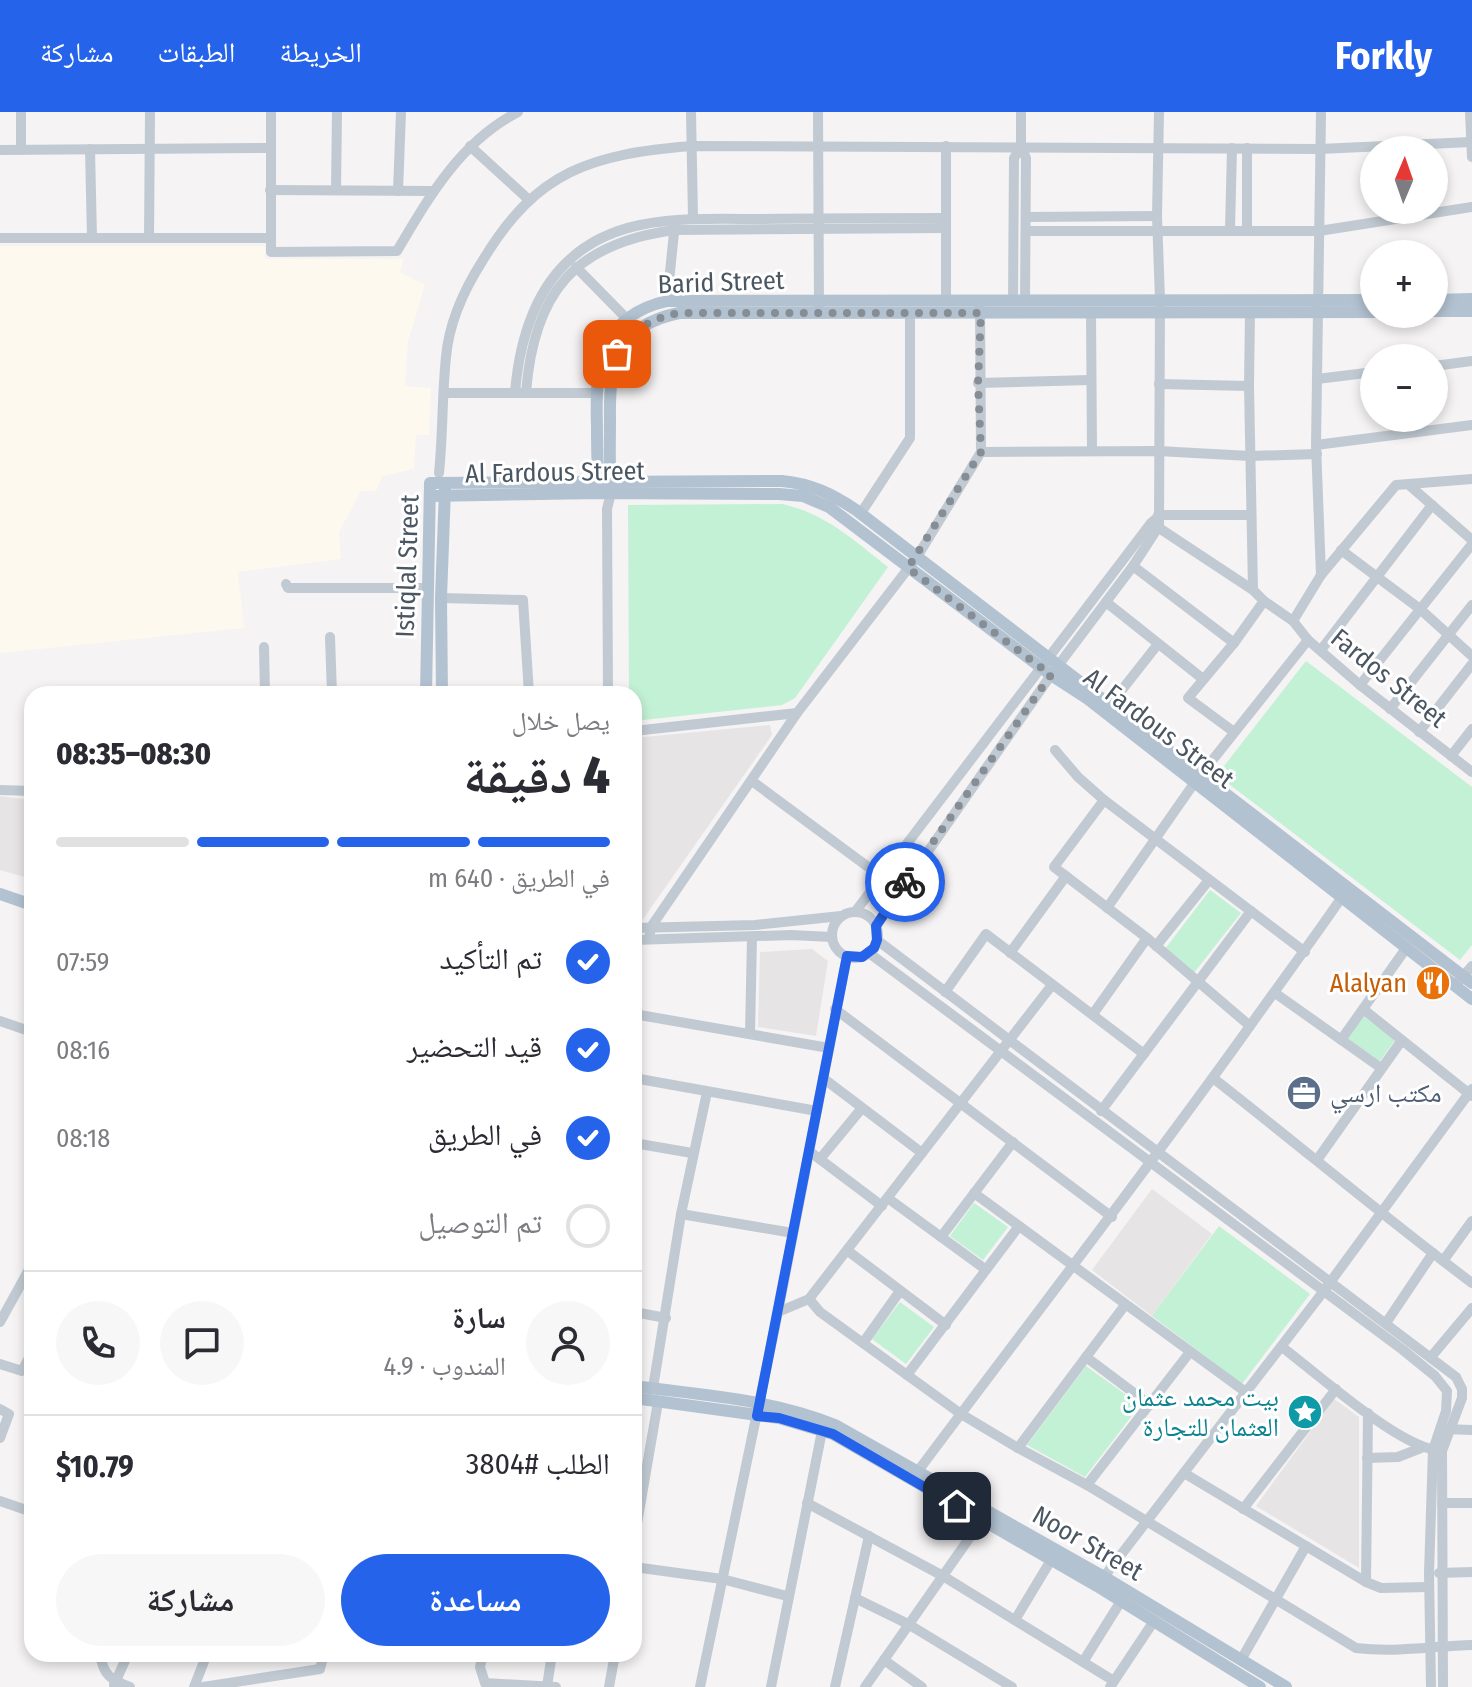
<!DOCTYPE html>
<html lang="ar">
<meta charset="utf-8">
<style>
:root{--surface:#fff;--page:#f7f7f7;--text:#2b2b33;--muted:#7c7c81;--line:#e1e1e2;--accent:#2563eb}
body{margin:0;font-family:"Fira Sans Condensed","Noto Naskh Arabic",sans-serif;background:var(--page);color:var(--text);direction:rtl;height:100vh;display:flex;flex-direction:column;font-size:30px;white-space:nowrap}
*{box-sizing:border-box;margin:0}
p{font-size:26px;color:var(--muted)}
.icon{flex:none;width:44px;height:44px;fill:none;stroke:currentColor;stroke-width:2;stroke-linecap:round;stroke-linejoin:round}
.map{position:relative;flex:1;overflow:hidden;direction:ltr}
.details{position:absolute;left:24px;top:574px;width:618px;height:976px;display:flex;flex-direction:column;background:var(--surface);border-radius:24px;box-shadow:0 4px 12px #0003;direction:rtl}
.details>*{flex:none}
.needle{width:52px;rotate:2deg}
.controls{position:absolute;left:1360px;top:24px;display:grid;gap:16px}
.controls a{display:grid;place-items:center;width:88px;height:88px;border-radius:50%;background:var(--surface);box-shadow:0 4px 12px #0003;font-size:40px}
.pin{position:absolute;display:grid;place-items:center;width:68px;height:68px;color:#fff;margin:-34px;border-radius:16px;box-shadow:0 4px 12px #0006}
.courier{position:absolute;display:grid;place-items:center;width:80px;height:80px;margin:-40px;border:6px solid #2563eb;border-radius:50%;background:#fff;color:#222;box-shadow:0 2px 10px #0007}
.overview em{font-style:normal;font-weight:800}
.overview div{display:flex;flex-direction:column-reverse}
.overview{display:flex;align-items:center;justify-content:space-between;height:136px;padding:0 32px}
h1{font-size:52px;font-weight:800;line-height:60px}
.bar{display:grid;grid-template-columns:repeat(4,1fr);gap:12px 8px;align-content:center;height:96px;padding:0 32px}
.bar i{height:10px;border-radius:6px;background:var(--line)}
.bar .current{background:var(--accent)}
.bar p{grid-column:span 4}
.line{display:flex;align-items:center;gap:20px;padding:0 32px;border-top:2px solid var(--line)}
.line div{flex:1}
.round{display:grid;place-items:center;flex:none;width:84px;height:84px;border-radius:42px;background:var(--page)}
ol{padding:0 32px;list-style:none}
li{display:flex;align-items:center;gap:24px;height:88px}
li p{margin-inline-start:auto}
li .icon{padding:8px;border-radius:50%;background:var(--accent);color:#fff;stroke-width:4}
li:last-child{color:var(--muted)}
li i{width:44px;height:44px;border:4px solid var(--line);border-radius:50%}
.action{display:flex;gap:16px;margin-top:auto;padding:16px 32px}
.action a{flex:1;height:92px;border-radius:48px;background:var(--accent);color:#fff;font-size:32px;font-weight:800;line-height:92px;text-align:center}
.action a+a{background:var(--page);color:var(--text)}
header{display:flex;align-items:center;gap:48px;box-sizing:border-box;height:112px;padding:0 40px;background:var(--accent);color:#fff}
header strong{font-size:38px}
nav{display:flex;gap:44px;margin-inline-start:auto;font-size:28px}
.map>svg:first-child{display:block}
.commercial{fill:#fdf9ef}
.education{fill:#e6e4e5}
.green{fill:#c3f1d5}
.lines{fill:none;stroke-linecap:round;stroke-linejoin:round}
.minor{stroke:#c1cad2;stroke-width:10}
.major{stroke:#b3c2d1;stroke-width:12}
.done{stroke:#868d94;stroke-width:8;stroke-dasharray:0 14.4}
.route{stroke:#2563eb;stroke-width:10}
.labels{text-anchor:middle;stroke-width:6;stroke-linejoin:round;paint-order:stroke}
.street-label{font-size:26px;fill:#4a5661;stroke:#fff}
.food-label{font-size:26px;fill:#c56008;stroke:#fff;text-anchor:end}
.service-label{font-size:26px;fill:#4e5e75;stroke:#fff;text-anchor:start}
.culture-label{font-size:26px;fill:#0d838f;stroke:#fff;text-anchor:end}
</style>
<header>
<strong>Forkly</strong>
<nav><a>الخريطة</a><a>الطبقات</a><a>مشاركة</a></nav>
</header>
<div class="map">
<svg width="1472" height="1575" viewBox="0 0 1472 1575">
<rect width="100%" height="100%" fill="#f5f3f3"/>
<path class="commercial" d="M0,134H265V147H404L400,160L425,173L408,230L405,274L431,276L429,323H416L414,357L382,364L376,379H361L339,420L341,447L238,460L244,516L0,541Z"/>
<g class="education">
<path d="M770,613L772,623L641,810H634V626Z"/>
<path d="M0,684L32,688V767L0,758Z"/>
<path d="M812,837L828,849L816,924L758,915L760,840Z"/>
<path d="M1152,1077L1212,1122L1152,1204L1092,1158Z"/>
<path d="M1334,1287L1359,1305V1456L1256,1394Z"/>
</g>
<g class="green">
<path d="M782,392C827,402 853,428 888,455L795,586L782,593L634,609V582H629L628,393Z"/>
<path d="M1306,549L1472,675V833L1460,848L1217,663Z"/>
<path d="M1210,778L1241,801L1193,862L1165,837Z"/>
<path d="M1363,904L1395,928L1380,949L1348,927Z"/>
<path d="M974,1091L1008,1115L983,1148L950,1124Z"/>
<path d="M1219,1114L1310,1182L1242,1272L1152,1204Z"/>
<path d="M900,1190L934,1215L906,1252L872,1227Z"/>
<path d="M1086,1254L1140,1293L1085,1365L1027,1333Z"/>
</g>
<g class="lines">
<g class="minor">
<path d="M21,0V38"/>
<path d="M271,0V140L397,139C429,85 460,30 518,0"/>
<path d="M691,0L693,107"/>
<path d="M818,0L819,196"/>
<path d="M1021,0V35L1026,46L1025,189"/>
<path d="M1321,0L1316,333L1321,463"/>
<path d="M1470,0L1472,45"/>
<path d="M470,34L528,87"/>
<path d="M946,34V189"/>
<path d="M90,37L92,126"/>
<path d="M0,38L270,36"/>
<path d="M336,77L337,0"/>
<path d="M270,78L433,79"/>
<path d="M398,79L401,0"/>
<path d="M1026,105L1157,104"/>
<path d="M1230,118L1232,36"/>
<path d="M1247,118V36"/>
<path d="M1026,119H1319L1472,95"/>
<path d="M0,126H269"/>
<path d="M149,126L150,0"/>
<path d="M576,155L627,207"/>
<path d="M667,189L675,111"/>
<path d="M1013,189L1014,46L1021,35"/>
<path d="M1250,200L1249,274L1253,478"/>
<path d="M1091,201L1092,339"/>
<path d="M1434,254L1472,249"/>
<path d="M1317,267L1374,260"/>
<path d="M978,271L1090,268"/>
<path d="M1159,272L1249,274"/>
<path d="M515,280C522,200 554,131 640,113C680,105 722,107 762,107C824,106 885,106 946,106"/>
<path d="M526,280C534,181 574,131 675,118L946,116"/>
<path d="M445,281H596"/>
<path d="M1316,333L1472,313"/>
<path d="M981,340L1158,339L1250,344L1317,342"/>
<path d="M439,361C443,322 442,283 446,245C449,211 465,176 483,148C537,58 592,42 692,34L1320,37L1471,30"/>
<path d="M1409,373L1472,428"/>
<path d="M861,401L910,326V201"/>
<path d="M1158,403H1251"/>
<path d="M1153,412L1253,478L1264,489L1293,509L1308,528L1360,573L1472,660"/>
<path d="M1341,438L1420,497L1472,544"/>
<path d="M1133,454L1234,531"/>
<path d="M286,472L288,476H427"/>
<path d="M441,486L523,488L529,582"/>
<path d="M1106,490L1203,567"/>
<path d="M1293,509L1321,463L1396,373L1472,367"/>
<path d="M330,525L332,582"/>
<path d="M264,535L265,582"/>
<path d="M1321,538L1432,393"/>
<path d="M1360,573L1472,432"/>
<path d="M608,582L607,397L611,381"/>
<path d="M1110,593L1158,532"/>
<path d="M1390,597L1472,493"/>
<path d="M634,619L797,601"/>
<path d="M1234,620L1188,586L1234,531L1264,489"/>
<path d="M1419,620L1472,552"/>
<path d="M1055,638L1078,665L1104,688L1305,840"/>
<path d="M1451,644L1472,617"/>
<path d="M752,669L883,766"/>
<path d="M0,678L32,679"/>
<path d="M1104,688L1054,755L1147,826L1250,914"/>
<path d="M1107,796L1195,670L1308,528"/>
<path d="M855,800L1151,411L1158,405"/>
<circle cx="855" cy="823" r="23"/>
<path d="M876,814L1051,563L1133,454L1159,414L1160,188L1157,104L1159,0"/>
<path d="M634,816L755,813L841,804"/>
<path d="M649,827L651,815L797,601L917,445L981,340L980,193"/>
<path d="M634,828L791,823L832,825"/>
<path d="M877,828L1456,1265L1462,1277V1286L1442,1339L1443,1575"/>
<path d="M1156,834L1209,768"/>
<path d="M869,841L1403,1238L1435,1264L1447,1279L1446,1299L1433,1338L1429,1461L1431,1575"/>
<path d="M1010,841L1066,764"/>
<path d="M1459,869L1472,854"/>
<path d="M945,880L986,822L1144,942"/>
<path d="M1275,881L1381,956"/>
<path d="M835,897L1112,1105"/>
<path d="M1363,897L1472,984"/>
<path d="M634,902L829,936"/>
<path d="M1093,902L1147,826"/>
<path d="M0,909L32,920"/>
<path d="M750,922L752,825"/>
<path d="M1341,928L1407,835"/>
<path d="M634,966L817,999"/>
<path d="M823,966L922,1041"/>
<path d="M1213,966C1300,1034 1384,1105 1472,1171"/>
<path d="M1101,999L1251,799"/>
<path d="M634,1031L692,1041"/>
<path d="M809,1039L882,1094"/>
<path d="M820,1047L862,996"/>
<path d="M1317,1048L1402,928"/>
<path d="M974,1081L1247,1281"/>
<path d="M889,1087L985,1157"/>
<path d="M681,1102L793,1121"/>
<path d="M941,1125L1013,1030"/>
<path d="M848,1139L946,1213"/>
<path d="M1443,1149L1472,1109"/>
<path d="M809,1187L820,1200L961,1302L1018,1336L1087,1373L1356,1536C1396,1541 1433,1534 1472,1533"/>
<path d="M634,1200L666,1206"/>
<path d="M778,1200L809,1187L1052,873"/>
<path d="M0,1210L32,1152"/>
<path d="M1386,1211L1433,1141"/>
<path d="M863,1231L900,1179"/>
<path d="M1282,1235C1316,1261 1397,1333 1436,1338"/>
<path d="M1086,1245L1150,1293"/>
<path d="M1431,1245L1472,1196"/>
<path d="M0,1252L22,1259L32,1240"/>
<path d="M907,1263L1019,1114"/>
<path d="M653,1276L681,1102L707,980"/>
<path d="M0,1297L9,1302L0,1326"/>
<path d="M1444,1317L1472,1318"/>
<path d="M1018,1336L1125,1193"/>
<path d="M1367,1346L1398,1345L1421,1336"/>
<path d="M918,1359C1027,1213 1139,1069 1245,921C1278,874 1312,829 1344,782"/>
<path d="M1184,1361L1366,1470L1381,1476L1429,1475"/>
<path d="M1087,1373L1190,1240"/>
<path d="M0,1389L32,1400"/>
<path d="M807,1391L943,1464L1114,1569"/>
<path d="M1442,1391H1472"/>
<path d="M1243,1397L1336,1277"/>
<path d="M634,1429L658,1290"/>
<path d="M634,1455L722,1467L787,1484"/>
<path d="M1439,1461L1472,1460"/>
<path d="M1100,1470L1323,1180L1472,977"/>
<path d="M1366,1470L1368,1301"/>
<path d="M855,1486L908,1512L1012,1575"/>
<path d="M1015,1508L1051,1448"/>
<path d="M100,1542C103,1563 111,1568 130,1575"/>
<path d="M483,1542L480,1555L485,1571L556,1575"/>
<path d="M884,1548L922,1575"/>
<path d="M1241,1548L1306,1434"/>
<path d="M1083,1550L1121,1489"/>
<path d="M114,1573L128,1542"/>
<path d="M547,1574L552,1542"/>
<path d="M194,1575L207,1542"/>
<path d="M203,1575L320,1557L324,1542"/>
<path d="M609,1575L615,1542"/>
<path d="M700,1575L778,1200L847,844"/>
<path d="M771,1575L822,1319"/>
<path d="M835,1575L869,1424"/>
<path d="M865,1575L982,1408"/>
<path d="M1110,1575L1154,1509"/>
</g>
<g class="major">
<path d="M1434,188L1472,187"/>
<path d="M1434,199H1472"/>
<path d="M599,375C597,355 597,334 597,314C595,254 600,204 667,189L1374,188"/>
<path d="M611,378C609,355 610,331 610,308C609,251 616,214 679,201L1374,200"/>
<path d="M430,384L599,381L779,382L803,384L829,395L1051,563L1088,587L1472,887"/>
<path d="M426,582L430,371L782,369C812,372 832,382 856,398L1472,871"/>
<path d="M442,582L441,486L445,377"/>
<path d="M0,782L32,793"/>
<path d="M634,1274C702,1283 771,1287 835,1313L1104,1465L1286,1575"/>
<path d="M634,1286L779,1306L833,1322L1097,1474L1260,1575"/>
</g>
</g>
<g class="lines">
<path class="done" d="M617,242C633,217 650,207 679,201H981L978,271L981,340L908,456L1051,563L905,770"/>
<path class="route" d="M905,770L876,814L877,828L874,836L862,845L847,844L757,1304L779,1306L833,1322L957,1394"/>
</g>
<defs>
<g id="restaurant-disc" transform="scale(1.8)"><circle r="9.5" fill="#e8710a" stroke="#fff"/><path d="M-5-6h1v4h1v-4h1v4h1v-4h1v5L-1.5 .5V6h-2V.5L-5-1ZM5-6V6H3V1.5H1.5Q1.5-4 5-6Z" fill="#fff"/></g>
<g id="office-disc" transform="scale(1.8)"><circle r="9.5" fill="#5c6f8a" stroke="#fff"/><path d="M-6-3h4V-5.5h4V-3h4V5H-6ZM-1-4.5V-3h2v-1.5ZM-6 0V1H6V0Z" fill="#fff"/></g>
<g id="sight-disc" transform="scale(1.8)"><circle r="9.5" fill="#0f9aa8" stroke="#fff"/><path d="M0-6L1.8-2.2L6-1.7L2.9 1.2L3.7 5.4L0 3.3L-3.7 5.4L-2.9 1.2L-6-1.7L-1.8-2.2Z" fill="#fff"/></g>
</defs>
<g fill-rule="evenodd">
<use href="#restaurant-disc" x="1433" y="871"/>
<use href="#office-disc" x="1304" y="981"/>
<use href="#sight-disc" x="1305" y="1300"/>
</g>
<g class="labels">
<g class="street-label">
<text transform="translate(721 170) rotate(-2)" y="9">Barid Street</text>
<text transform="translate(555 360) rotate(-1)" y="9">Al Fardous Street</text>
<text transform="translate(407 454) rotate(-88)" y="9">Istiqlal Street</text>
<text transform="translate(1389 566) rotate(39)" y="9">Fardos Street</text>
<text transform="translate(1159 616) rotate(37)" y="9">Al Fardous Street</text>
<text transform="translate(1088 1431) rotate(30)" y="9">Noor Street</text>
</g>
<g class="food-label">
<text x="1407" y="880">Alalyan</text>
</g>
<g class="service-label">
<text x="1330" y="990">مكتب ارسي</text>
</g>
<g class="culture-label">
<text x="1279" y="1294">بيت محمد عثمان<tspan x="1279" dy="30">العثمان للتجارة</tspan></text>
</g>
</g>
</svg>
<div class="controls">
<a><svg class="needle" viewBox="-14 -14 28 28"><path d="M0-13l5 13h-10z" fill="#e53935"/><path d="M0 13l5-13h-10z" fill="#7c7c81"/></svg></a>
<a>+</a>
<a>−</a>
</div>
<div class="pin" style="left:617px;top:242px;background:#ea580c"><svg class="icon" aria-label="bag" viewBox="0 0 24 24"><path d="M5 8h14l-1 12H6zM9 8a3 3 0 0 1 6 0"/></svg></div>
<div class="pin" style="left:957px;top:1394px;background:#1f2937"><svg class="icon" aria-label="home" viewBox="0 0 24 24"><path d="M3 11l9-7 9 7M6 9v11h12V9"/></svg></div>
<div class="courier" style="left:905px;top:770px"><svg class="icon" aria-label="bike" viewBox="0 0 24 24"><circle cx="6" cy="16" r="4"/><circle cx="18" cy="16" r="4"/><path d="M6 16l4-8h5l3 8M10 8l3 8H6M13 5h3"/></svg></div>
<section class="details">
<div class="overview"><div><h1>4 دقيقة</h1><p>يصل خلال</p></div><em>08:30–08:35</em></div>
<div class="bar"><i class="current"></i><i class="current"></i><i class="current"></i><i></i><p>في الطريق · 640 m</p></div>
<ol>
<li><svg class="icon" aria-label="check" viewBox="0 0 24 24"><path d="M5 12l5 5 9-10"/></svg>تم التأكيد<p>07:59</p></li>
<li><svg class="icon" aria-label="check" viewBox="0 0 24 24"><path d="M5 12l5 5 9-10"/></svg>قيد التحضير<p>08:16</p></li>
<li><svg class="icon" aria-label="check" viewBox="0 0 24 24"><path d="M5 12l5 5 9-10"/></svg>في الطريق<p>08:18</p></li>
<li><i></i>تم التوصيل</li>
</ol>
<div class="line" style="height:144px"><a class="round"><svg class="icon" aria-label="person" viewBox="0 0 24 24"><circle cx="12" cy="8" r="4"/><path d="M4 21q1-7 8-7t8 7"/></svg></a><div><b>سارة</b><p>المندوب · 4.9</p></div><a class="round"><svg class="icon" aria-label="chat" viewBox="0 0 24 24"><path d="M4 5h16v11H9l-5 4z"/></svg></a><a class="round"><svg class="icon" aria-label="phone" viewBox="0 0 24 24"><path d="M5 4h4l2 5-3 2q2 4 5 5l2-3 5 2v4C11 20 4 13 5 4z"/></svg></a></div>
<div class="line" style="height:104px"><div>الطلب #3804</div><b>$10.79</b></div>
<div class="action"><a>مساعدة</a><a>مشاركة</a></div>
</section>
</div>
